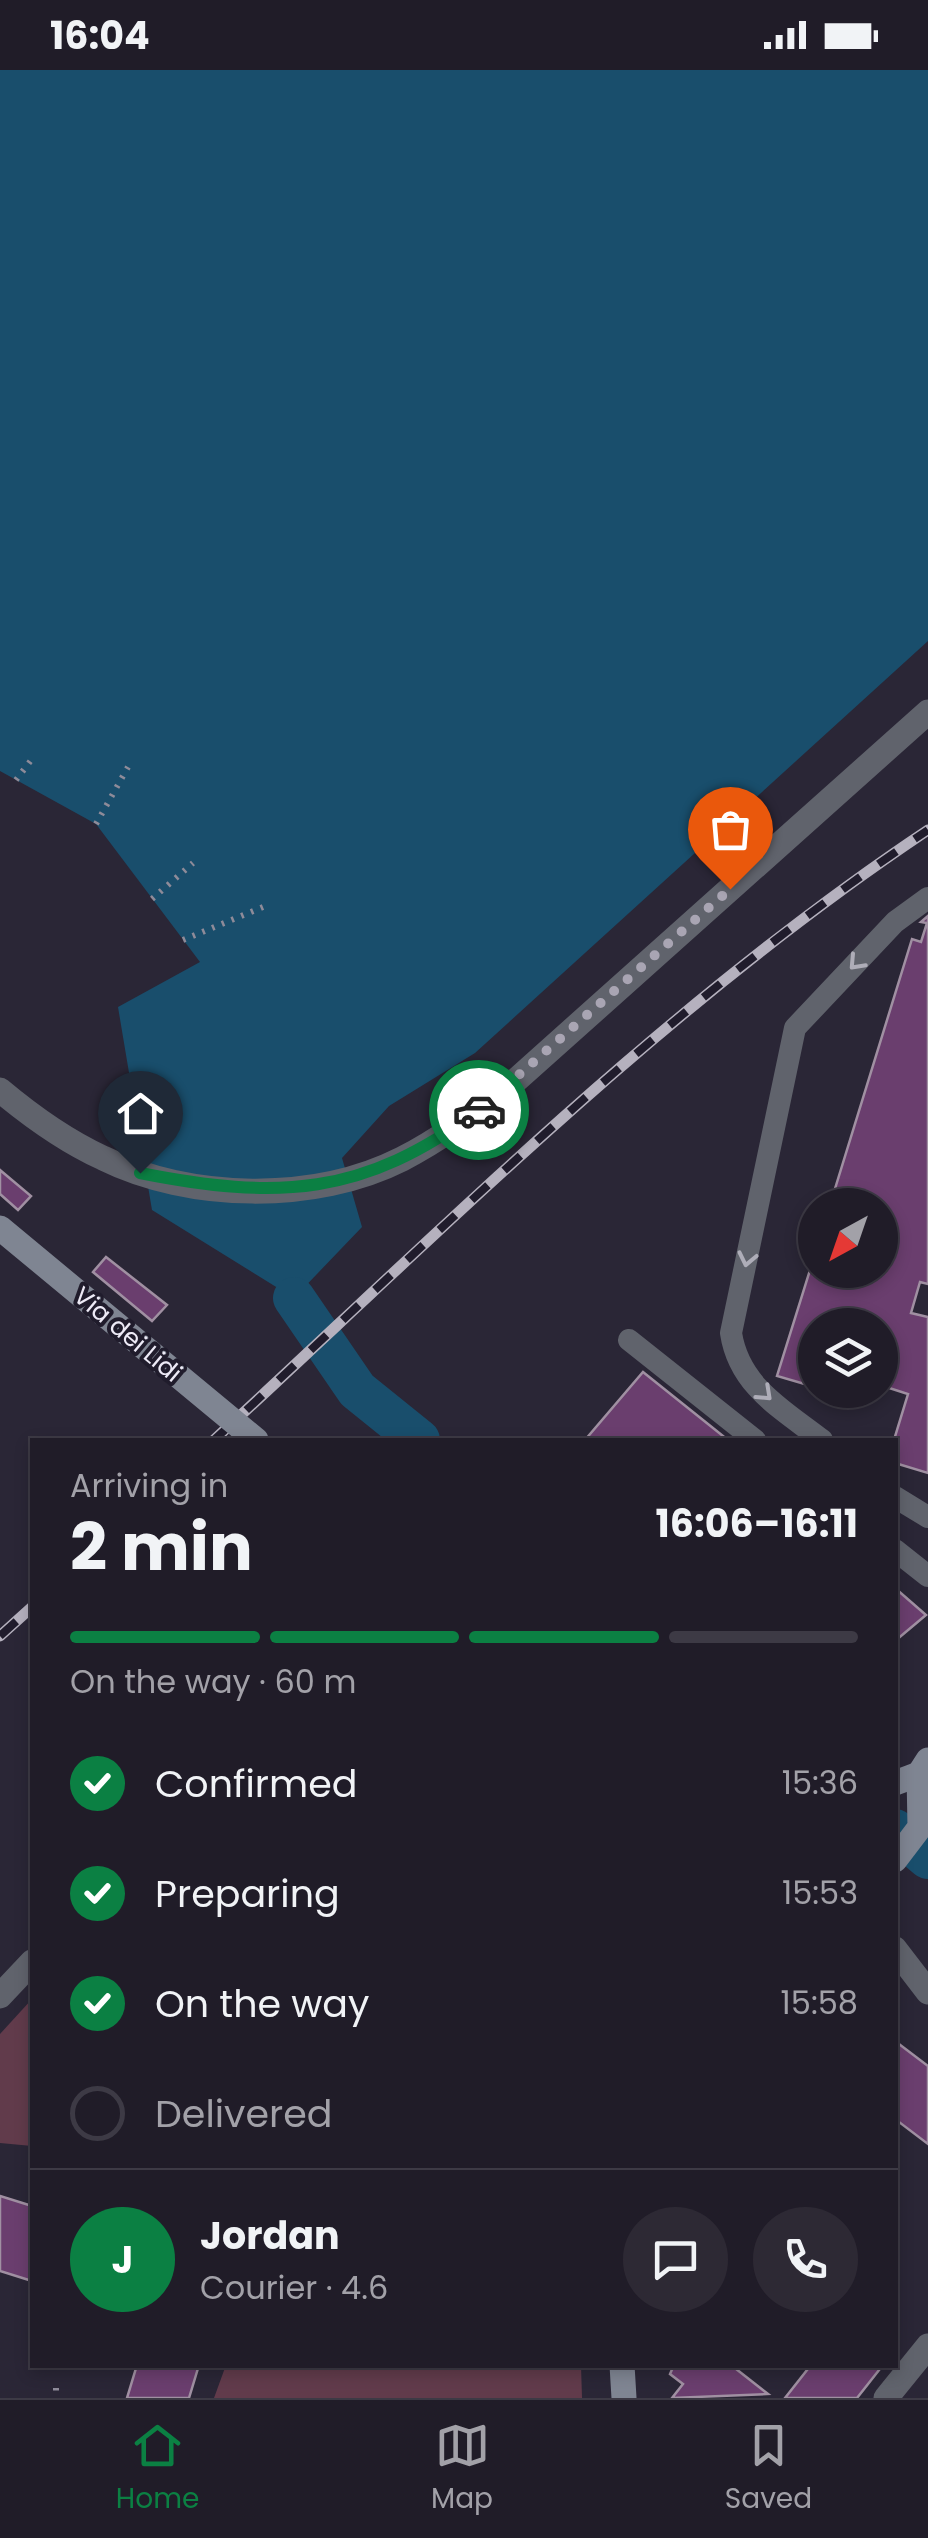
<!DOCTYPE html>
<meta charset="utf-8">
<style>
:root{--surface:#201c28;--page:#2d2934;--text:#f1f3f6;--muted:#a2a1a8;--line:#3d3a45;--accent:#0b8043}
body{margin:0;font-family:Poppins,sans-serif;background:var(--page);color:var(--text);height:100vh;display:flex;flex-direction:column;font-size:38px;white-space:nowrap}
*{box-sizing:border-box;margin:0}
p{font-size:32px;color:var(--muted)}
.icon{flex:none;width:55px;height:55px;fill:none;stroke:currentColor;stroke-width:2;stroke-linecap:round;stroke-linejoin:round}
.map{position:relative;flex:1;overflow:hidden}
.side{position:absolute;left:30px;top:1368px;width:868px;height:930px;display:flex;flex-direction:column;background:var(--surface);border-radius:0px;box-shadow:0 5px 15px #0003,0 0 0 2px var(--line)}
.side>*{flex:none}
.needle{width:65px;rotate:220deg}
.fabs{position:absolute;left:798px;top:1118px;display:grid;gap:20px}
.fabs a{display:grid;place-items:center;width:100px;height:100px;border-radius:50%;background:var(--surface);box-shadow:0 5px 15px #0003,0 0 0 2px var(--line);font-size:50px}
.pin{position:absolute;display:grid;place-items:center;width:85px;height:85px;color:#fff;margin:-102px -42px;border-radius:50% 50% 50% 0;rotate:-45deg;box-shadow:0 0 10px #0007}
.pin .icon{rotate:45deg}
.courier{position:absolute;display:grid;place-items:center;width:100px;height:100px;margin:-50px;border:8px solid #0b8043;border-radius:50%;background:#fff;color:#222;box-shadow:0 2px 12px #0007}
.overview em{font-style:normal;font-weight:700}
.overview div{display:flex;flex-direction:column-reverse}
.overview{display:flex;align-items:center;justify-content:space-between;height:170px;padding:0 40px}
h1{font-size:65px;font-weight:700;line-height:75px}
.bar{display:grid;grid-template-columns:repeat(4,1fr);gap:15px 10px;align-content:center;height:120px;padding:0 40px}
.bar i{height:12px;border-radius:8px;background:var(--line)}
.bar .selected{background:var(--accent)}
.bar p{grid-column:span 4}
.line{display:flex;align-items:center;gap:25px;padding:0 40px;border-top:2px solid var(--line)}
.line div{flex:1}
.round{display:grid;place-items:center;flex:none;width:105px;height:105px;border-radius:52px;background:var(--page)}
ol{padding:0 40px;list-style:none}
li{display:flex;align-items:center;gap:30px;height:110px}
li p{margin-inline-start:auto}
li .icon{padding:10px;border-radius:50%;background:var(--accent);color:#fff;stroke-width:4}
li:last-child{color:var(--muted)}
li i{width:55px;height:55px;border:5px solid var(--line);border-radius:50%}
.status{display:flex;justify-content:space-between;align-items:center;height:70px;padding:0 50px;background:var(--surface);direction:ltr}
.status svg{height:28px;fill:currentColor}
.tab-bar{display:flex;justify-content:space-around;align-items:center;height:140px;border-top:2px solid var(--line);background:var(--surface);font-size:28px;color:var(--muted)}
.tab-bar a{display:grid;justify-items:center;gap:5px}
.tab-bar .selected{color:var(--accent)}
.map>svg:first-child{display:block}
.green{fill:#613b4b}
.water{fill:#194e6c}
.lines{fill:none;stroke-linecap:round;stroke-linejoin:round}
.canal{stroke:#194e6c;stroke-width:42}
.building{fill:#6a3e6e;stroke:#a090a2;stroke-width:2.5}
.path{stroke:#8e8b99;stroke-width:6;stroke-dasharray:2.5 8;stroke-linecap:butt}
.service{stroke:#60636c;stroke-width:22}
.minor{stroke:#60636c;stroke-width:25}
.tertiary{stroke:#60636c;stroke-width:25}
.secondary{stroke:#7f8592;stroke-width:25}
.rail-casing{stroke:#b5b1be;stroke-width:11}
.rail{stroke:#201c2c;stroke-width:8;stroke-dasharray:22;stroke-linecap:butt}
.secondary-bridge{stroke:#7f8592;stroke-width:25}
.oneway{stroke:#aeadb8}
.done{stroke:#a9a5b3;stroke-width:10;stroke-dasharray:0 18}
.route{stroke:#0b8043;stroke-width:12}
.labels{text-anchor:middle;stroke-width:8;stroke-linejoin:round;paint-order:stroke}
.street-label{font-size:25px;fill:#edeaf6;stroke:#201c2c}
</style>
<div class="status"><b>16:04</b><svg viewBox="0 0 49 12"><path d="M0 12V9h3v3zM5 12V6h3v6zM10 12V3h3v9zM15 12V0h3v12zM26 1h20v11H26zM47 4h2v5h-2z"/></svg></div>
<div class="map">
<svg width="928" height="2328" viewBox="0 0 928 2328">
<rect width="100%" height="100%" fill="#2a2636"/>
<g class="green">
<path d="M32,1929V2076L0,2073V1964Z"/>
<path d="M226,2295H581L582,2328H214Z"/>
</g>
<path class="water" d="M0,0H928V571L475,983L389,1036L342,1088L362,1157L294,1228L152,1140L118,937L200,892L96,754L0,701Z"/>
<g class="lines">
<g class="canal">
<path d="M294,1228L357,1320L419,1370"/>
<path d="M895,1760L928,1788"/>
</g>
</g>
<g class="building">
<path d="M928,846V1214L920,1212L911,1243L928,1247V1403L895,1393L894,1370L908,1324L880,1315V1255H815V1317L777,1306L815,1184V1200H880V1135H830L912,869L921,872L927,853L921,852Z"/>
<path d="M0,1100L31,1126L18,1140L0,1124Z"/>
<path d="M106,1187L167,1235L152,1251L93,1202Z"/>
<path d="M643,1302L728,1370H585Z"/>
<path d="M895,1518L926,1545L895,1571Z"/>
<path d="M895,1971L928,1996V2074L895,2049Z"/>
<path d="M0,2126L32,2136V2211L0,2201Z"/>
<path d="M137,2295H199L189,2328H127Z"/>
<path d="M674,2295H731L768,2324L672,2328L683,2314L670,2304Z"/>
<path d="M811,2295H883L857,2328H785Z"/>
</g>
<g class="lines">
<g class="path">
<path d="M16,710L35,685"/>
<path d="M96,754L128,697"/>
<path d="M152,829L193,793"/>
<path d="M183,870L263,837"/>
<path d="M56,2318V2328"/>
</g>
<g class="service">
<path d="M629,1270L755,1370"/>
<path d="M822,1370C782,1339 739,1316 731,1263L795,958L895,852L928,828"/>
<path d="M895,1427L928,1447"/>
<path d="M895,1480L928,1506"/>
</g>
<g class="minor">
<path d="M0,1926L32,1892"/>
<path d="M886,2328L928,2276"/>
</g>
<g class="tertiary">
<path d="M0,1020C31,1046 66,1071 103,1088C190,1131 315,1133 402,1089C439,1070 471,1046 504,1021L928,642"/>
<path d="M895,1879L928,1922"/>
</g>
<g class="secondary">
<path d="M895,1713L919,1704"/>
<path d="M895,1790L920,1757L919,1704L928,1690"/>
<path d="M622,2295L624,2328"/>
</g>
<g class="rail-casing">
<g id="rail">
<path d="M214,1370C444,1158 667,934 928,760"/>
<path d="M0,1566L32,1537"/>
</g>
</g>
<use href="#rail" class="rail"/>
<path class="secondary-bridge" d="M0,1158L256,1370"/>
</g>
<defs><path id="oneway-chevron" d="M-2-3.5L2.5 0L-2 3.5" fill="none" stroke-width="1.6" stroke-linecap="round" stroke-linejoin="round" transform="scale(2.5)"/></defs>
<g class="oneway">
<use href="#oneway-chevron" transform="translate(856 893) rotate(133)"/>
<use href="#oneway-chevron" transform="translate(747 1189) rotate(102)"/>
<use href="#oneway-chevron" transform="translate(765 1324) rotate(43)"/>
</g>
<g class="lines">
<path class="done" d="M479,1040L730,819"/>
<path class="route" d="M140,1103C277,1130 363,1127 479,1040"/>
</g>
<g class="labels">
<g class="street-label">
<text transform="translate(128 1264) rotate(40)" y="9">Via dei Lidi</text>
</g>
</g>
</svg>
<div class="fabs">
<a><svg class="needle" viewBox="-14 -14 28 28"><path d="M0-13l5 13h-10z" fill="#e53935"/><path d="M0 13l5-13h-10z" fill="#a2a1a8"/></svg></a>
<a><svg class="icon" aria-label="layers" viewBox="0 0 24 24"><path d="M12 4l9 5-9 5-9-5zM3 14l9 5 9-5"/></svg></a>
</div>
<div class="pin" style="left:730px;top:819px;background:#ea580c"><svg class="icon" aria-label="bag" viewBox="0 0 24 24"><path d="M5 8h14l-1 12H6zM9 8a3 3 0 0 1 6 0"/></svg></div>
<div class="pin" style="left:140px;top:1103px;background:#1f2937"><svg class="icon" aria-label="home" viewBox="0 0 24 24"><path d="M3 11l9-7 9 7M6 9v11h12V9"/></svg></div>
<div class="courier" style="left:479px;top:1040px"><svg class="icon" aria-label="car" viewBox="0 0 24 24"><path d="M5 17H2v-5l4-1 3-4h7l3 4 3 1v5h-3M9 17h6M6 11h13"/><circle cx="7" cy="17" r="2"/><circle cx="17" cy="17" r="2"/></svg></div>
<section class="side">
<div class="overview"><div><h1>2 min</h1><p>Arriving in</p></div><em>16:06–16:11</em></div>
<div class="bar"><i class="selected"></i><i class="selected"></i><i class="selected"></i><i></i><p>On the way · 60 m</p></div>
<ol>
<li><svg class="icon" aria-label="check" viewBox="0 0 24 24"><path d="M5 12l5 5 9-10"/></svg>Confirmed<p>15:36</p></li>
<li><svg class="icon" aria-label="check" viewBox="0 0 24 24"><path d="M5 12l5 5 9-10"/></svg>Preparing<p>15:53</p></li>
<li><svg class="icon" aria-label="check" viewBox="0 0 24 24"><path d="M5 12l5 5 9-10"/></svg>On the way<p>15:58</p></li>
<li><i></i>Delivered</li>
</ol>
<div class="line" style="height:180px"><b class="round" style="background:var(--accent);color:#fff">J</b><div><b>Jordan</b><p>Courier · 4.6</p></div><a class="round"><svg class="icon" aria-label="chat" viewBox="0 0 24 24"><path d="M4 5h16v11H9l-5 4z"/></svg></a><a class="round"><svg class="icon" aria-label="phone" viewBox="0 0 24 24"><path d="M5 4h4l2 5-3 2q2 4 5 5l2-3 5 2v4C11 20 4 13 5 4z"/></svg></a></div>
</section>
</div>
<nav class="tab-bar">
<a class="selected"><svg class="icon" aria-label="home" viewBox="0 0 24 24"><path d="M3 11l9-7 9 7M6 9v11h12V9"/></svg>Home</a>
<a><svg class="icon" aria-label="map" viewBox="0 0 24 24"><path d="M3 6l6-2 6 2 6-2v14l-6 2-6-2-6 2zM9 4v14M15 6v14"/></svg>Map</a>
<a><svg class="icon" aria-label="saved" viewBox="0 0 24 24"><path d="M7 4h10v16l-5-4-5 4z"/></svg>Saved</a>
</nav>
